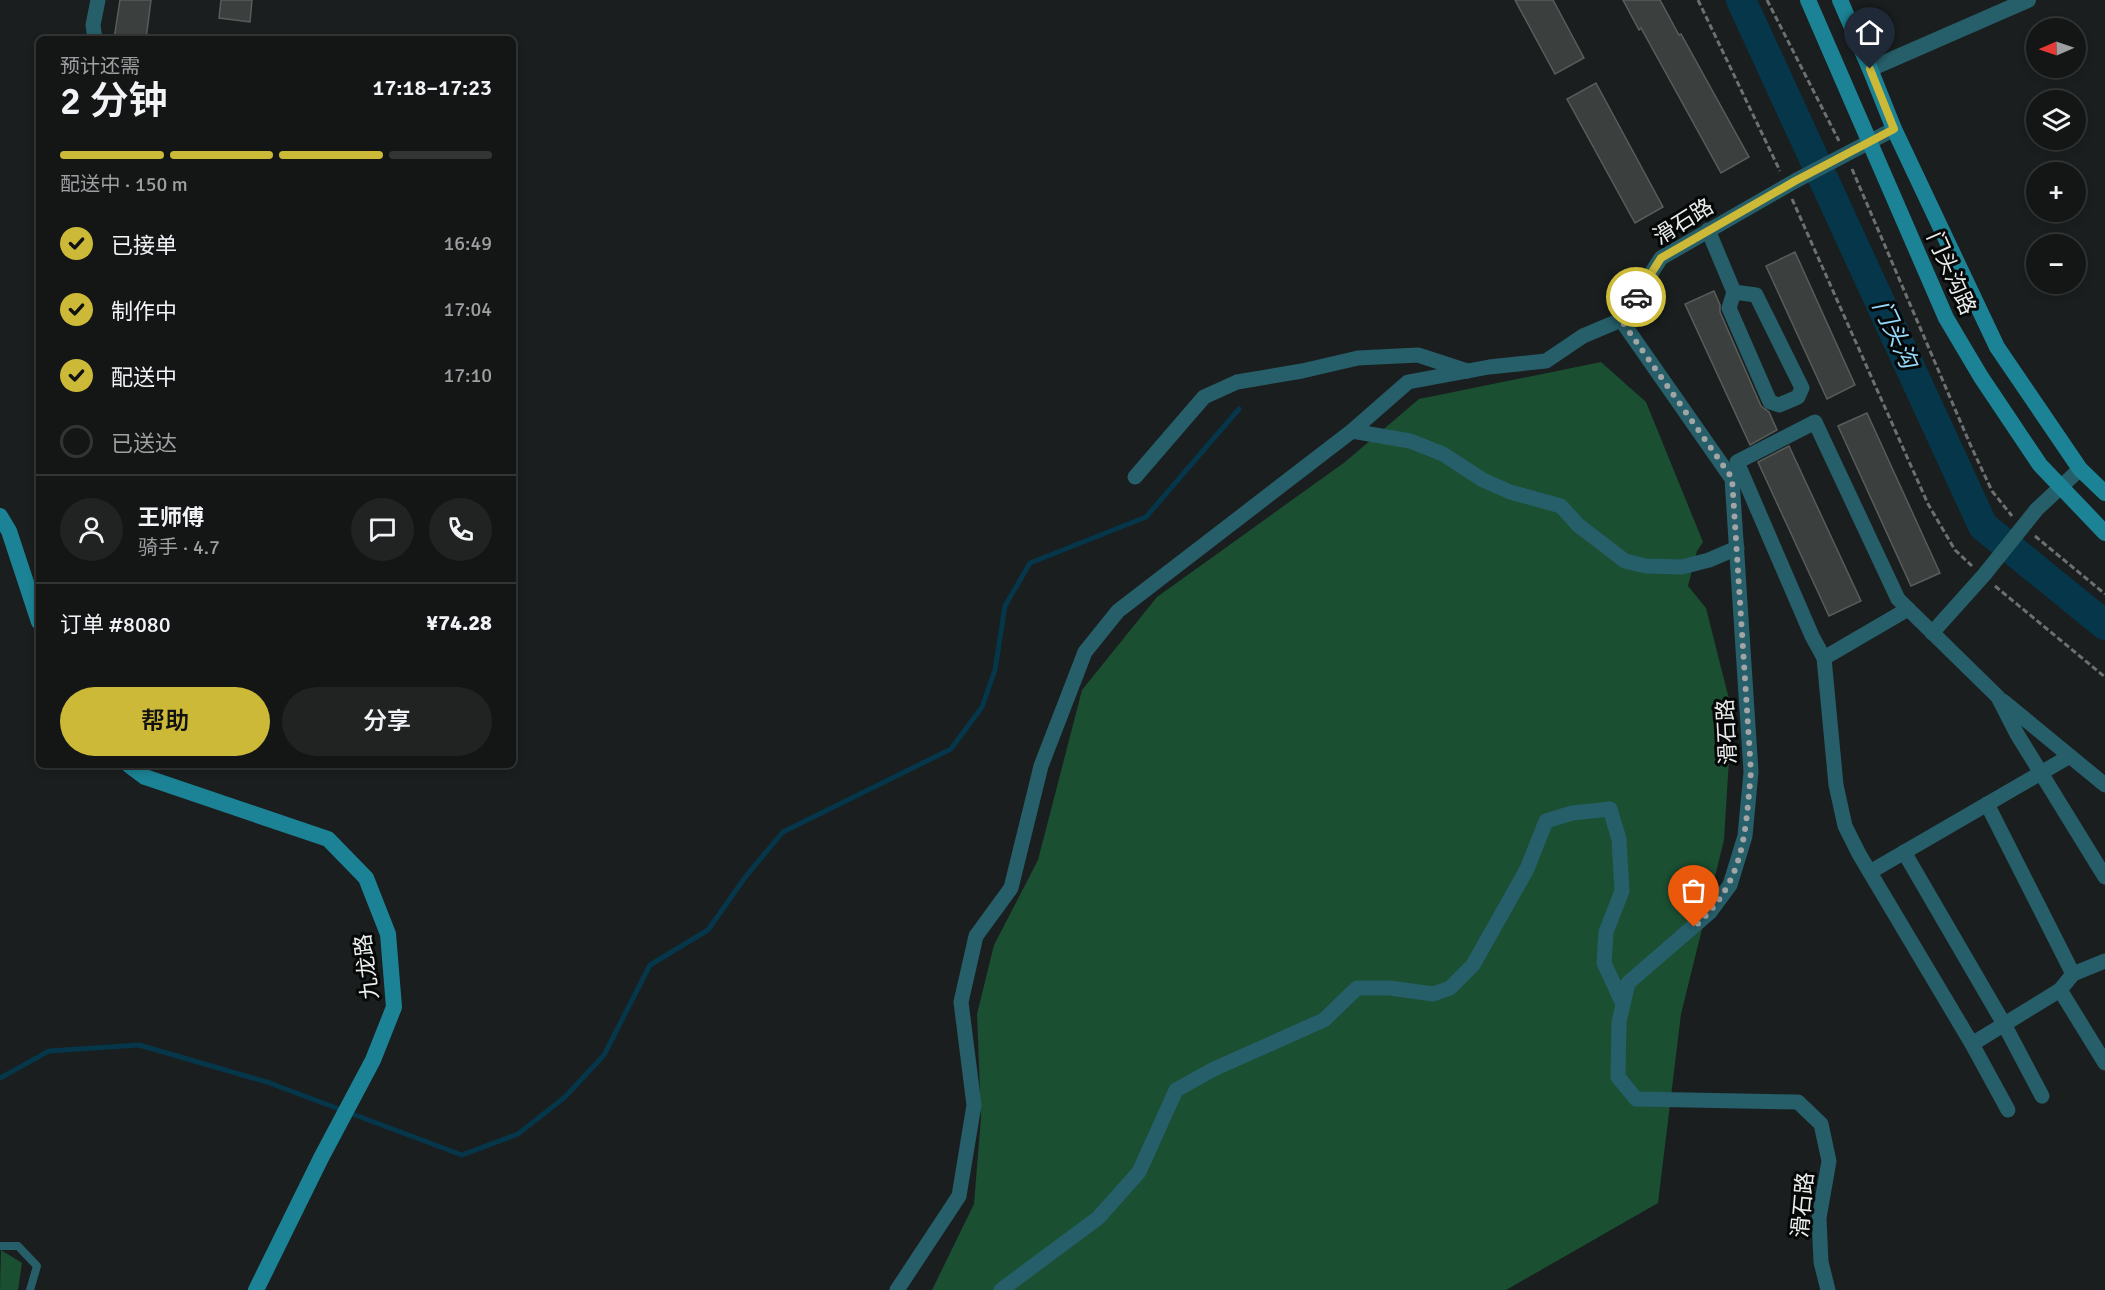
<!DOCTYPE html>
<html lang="zh">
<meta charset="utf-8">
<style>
:root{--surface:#141616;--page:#212323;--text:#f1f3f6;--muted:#9d9fa1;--line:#333535;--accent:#cdb938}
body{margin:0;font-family:Signika,"Noto Sans SC",sans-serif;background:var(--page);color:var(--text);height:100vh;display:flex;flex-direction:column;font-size:22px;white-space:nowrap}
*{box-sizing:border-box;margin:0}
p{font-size:20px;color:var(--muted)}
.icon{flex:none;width:33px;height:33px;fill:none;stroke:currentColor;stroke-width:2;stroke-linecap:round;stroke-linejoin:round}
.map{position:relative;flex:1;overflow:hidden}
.drawer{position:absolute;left:36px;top:36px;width:480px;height:732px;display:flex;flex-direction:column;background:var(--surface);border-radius:9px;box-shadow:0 3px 9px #0003,0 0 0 2px var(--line)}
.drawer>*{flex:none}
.needle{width:39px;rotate:268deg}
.fabs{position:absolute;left:2026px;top:18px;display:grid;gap:12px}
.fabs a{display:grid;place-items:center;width:60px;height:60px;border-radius:50%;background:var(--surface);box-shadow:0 3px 9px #0003,0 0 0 2px var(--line);font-size:30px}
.pin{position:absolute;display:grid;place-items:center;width:51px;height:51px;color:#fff;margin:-62px -26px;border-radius:50% 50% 50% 0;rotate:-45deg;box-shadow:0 0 6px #0007}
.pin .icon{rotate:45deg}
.courier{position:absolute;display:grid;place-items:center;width:60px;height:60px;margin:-30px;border:4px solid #cdb938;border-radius:50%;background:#fff;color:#222;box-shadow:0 2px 8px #0007}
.head em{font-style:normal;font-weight:600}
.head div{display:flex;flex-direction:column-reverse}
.head{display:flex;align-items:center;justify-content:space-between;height:102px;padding:0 24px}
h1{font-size:39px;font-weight:600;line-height:45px}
.bar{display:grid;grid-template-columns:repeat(4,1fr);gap:9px 6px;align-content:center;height:72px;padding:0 24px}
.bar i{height:8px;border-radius:4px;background:var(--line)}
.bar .on{background:var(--accent)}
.bar p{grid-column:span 4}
.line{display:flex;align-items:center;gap:15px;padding:0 24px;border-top:2px solid var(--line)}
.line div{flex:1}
.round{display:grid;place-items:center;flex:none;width:63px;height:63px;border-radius:32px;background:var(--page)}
ol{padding:0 24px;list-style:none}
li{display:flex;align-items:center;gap:18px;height:66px}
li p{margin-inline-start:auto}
li .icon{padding:6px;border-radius:50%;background:var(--accent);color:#111;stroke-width:4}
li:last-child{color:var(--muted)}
li i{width:33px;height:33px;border:3px solid var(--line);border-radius:50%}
.cta{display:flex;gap:12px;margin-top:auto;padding:12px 24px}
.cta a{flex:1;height:69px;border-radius:36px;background:var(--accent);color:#111;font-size:24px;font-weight:600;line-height:69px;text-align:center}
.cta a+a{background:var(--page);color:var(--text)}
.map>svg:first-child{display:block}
.forest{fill:#1a4f32}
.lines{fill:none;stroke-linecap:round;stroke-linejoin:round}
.stream{stroke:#05364a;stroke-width:5}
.river{stroke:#05364a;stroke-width:30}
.building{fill:#3b3f3e;stroke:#585c5b;stroke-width:1.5}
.path{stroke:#6c7070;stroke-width:3;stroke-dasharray:6 3;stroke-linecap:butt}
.service{stroke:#265e69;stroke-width:8}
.minor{stroke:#265e69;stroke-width:15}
.tertiary{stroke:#265e69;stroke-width:16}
.secondary{stroke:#1b8395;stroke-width:16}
.done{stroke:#a2a5a5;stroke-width:6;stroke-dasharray:0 10.8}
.route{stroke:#cdb938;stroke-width:8}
.labels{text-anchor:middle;stroke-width:6;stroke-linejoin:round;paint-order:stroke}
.street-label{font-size:22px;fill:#ebeded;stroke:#060808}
.water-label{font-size:24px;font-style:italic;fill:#96d9fc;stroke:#060808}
</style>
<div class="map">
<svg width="2105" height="1290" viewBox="0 0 2105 1290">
<rect width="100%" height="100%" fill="#1a1e1e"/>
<g class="forest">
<path d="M1601,362L1646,402L1703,542L1697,551L1688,586L1706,608L1732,711L1724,840L1681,1014L1658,1203L1506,1290H932L974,1204L981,1117L977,1014L994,945L1038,860L1082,690L1157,597L1345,462L1419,399Z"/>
<path d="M1,1250L22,1263L18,1290H0Z"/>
</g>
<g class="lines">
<path class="stream" d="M0,1078L49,1051L139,1045L267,1082L462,1155L518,1134L565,1097L604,1055L650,965L708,930L746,876L783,832L951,749L982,707L995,670L1005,606L1030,563L1146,517L1239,409"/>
<path class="river" d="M1741,0L1983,526L2105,625"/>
</g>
<g class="building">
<path d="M120,0H151L146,39H114Z"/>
<path d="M221,0H252L250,22L219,18Z"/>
<path d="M1515,0H1553L1584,58L1555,74Z"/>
<path d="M1623,0H1660L1679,35L1681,34L1749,157L1721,173L1641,28L1639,30Z"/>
<path d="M1596,83L1663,207L1635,223L1567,99Z"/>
<path d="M1795,252L1855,385L1827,399L1766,266Z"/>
<path d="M1714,291L1720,305V312L1761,406L1769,412L1777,430L1750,445L1685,304Z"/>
<path d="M1867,413L1940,573L1911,586L1838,426Z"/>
<path d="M1789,446L1861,601L1829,616L1758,462Z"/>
</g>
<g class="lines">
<g class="path">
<path d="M1698,0L1780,171"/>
<path d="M1767,0L1839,141"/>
<path d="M1852,169L1970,444L1992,491L2012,516"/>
<path d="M1792,199L1928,504L1955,550L1972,566"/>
<path d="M2035,536L2105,594"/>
<path d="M1995,586L2105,677"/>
</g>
<path class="service" d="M0,1246H18L37,1266L30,1290"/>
<g class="minor">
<path d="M95,39L93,25L98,0"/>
<path d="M1708,230L1734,292L1729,308L1770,402L1779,405L1798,397L1802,388L1756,295L1734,292"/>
<path d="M1352,431L1408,382L1489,367L1546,361L1583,336L1621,320"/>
<path d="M1135,477L1204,397L1237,382L1302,371L1358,358L1418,355L1467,371"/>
<path d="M1932,633L1984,575L2037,509L2080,469"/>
<path d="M1824,658L1908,609"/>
<path d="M2003,701L2105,785"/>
<path d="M1987,804L2073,974"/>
<path d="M1904,852L2004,1024L2042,1096"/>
<path d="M1870,872L2070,756"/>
<path d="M2105,877L2017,734L1998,697L1898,599L1815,422L1737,462L1812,636L1824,658L1836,785L1845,826L1859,854L1972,1044L2060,990L2073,974L2105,961"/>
<path d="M2060,990L2105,1063"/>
<path d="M1972,1044L2008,1110"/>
<path d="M897,1290L959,1196L974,1105L961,1002L976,936L1011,888L1041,766L1085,652L1118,611L1352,431L1410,441L1443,454L1483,480L1510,492L1561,506L1578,525L1625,561L1646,566L1682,567L1709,560L1737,548"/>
<path d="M1001,1290L1098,1218L1139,1172L1176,1090L1214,1069L1324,1020L1357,988H1390L1433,994L1450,988L1473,965L1527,869L1546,821L1572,813L1610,809L1619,839L1622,891L1606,932L1604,963L1623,1004"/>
<path d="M1828,1290L1821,1262L1819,1218L1829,1161L1821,1124L1798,1102L1636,1099L1618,1077L1619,1022L1628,983L1710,912L1730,885L1745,836L1751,772L1732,479L1621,320L1661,258L1795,181L1894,129"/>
</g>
<path class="tertiary" d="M1870,69L2028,0"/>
<g class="secondary">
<path d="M1808,0L1946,318L1981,377L2040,465L2105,533"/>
<path d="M1840,0L1870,69L1894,129L1997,347L2080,469L2105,493"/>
<path d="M0,516L9,531L39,622"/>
<path d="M129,765L145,777L328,839L366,878L388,934L394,1007L373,1060L321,1158L256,1290"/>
</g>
</g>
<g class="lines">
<path class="done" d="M1636,297L1621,320L1732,478L1751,772C1745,835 1745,882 1694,927"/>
<path class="route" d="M1636,297L1661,258L1795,181L1894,129L1870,69"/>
</g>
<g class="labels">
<g class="street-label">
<text transform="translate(1683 221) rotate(-32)" y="8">滑石路</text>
<text transform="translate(1952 273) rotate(66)" y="8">门头沟路</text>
<text transform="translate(1726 732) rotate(-93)" y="8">滑石路</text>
<text transform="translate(366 967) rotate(-97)" y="8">九龙路</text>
<text transform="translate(1802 1205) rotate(-85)" y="8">滑石路</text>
</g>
<g class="water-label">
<text transform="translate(1895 334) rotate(65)" y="8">门头沟</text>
</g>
</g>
</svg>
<div class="fabs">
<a><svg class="needle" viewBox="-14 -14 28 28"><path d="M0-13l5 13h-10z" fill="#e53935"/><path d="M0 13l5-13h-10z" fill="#9d9fa1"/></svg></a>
<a><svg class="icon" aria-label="layers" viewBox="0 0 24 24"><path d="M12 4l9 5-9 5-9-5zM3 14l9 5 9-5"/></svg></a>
<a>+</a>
<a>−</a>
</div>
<div class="pin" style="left:1694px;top:927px;background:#ea580c"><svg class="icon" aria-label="bag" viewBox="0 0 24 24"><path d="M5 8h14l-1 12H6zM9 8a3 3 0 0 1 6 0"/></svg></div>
<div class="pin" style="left:1870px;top:69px;background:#1f2937"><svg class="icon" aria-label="home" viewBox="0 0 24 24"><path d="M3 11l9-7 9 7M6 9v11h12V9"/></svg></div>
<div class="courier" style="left:1636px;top:297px"><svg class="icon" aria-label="car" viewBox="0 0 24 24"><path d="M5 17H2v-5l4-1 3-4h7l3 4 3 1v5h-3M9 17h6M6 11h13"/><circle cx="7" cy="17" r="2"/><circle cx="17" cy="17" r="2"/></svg></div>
<section class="drawer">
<div class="head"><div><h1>2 分钟</h1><p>预计还需</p></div><em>17:18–17:23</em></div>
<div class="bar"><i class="on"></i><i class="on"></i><i class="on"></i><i></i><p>配送中 · 150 m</p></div>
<ol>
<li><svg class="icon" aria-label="check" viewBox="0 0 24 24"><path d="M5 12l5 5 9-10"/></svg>已接单<p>16:49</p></li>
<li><svg class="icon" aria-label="check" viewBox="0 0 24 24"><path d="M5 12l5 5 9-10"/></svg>制作中<p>17:04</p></li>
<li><svg class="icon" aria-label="check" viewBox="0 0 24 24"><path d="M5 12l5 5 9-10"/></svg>配送中<p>17:10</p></li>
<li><i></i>已送达</li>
</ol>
<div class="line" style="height:108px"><a class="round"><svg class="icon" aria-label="person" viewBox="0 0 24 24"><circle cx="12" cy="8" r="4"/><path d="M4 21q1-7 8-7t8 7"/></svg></a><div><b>王师傅</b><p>骑手 · 4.7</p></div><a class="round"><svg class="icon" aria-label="chat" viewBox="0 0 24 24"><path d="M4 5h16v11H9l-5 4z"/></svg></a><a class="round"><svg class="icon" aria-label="phone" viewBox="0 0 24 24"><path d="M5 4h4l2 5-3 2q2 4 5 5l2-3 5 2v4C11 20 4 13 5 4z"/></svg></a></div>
<div class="line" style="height:78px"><div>订单 #8080</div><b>¥74.28</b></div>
<div class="cta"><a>帮助</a><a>分享</a></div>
</section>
</div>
